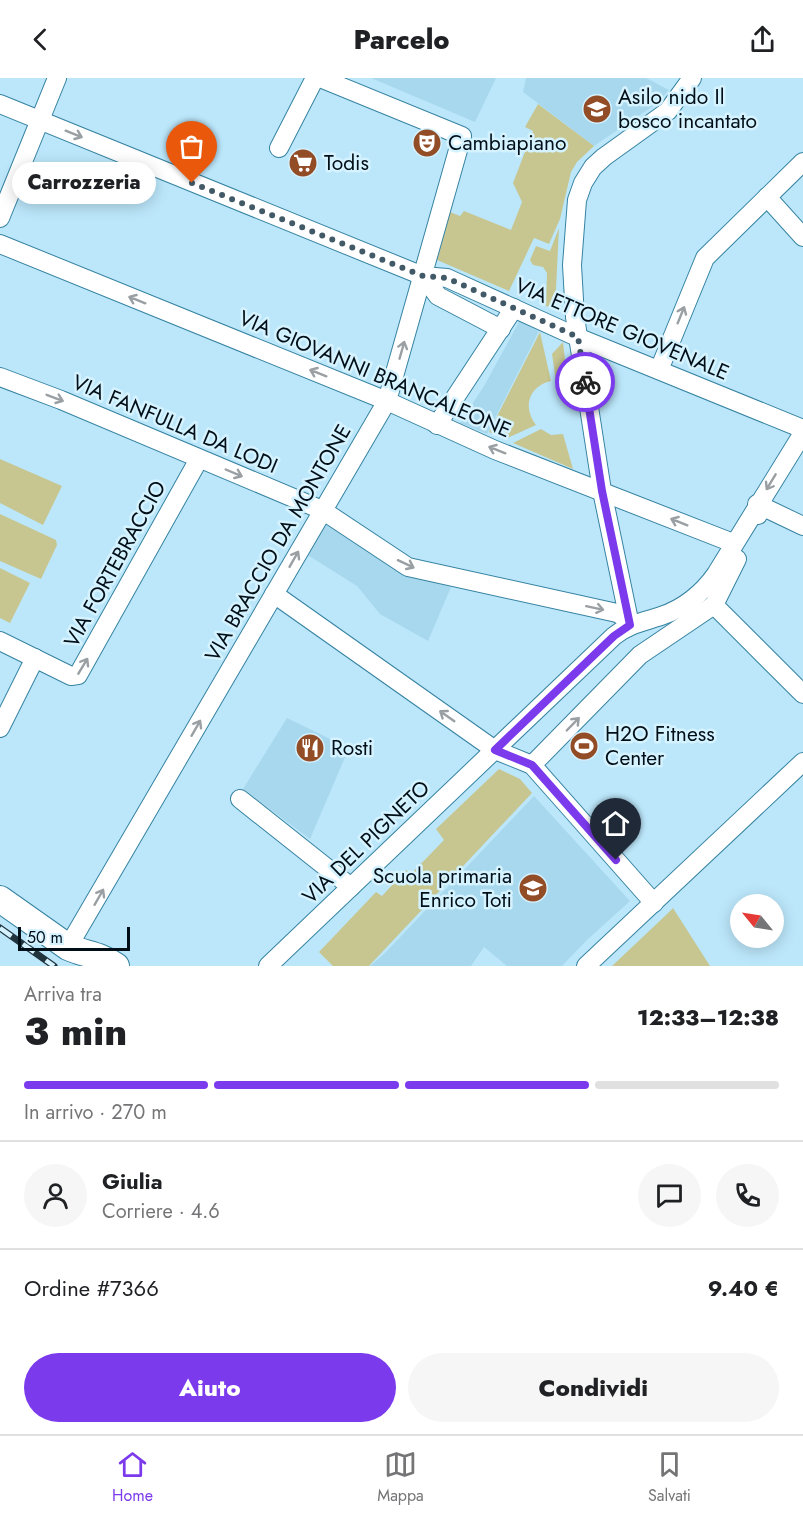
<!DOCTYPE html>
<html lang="it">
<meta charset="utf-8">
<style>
:root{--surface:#fff;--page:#f6f6f6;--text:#202124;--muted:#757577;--line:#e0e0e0;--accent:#7c3aed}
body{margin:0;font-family:Jost,sans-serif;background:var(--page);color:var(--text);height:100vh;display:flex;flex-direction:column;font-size:22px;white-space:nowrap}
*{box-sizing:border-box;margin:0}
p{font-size:20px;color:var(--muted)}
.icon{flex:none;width:33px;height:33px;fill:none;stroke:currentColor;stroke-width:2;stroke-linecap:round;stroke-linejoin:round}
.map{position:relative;height:888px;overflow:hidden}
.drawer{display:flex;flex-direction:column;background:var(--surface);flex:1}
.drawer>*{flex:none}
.needle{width:39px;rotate:300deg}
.controls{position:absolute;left:730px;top:816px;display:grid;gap:12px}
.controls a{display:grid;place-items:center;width:54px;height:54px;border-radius:50%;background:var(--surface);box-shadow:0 3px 15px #0003;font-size:30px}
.scale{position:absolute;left:18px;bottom:15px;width:112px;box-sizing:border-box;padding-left:6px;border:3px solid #000e17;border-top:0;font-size:16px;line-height:21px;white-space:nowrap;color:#000e17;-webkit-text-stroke:4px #d5f2ff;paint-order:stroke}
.pin{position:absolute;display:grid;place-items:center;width:51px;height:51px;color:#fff;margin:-62px -26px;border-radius:50% 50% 50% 0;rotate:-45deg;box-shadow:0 0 6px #0007}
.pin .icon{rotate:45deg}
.courier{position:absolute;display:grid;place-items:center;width:60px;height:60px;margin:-30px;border:4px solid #7c3aed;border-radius:50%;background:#fff;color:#222;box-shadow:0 2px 8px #0007}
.bubble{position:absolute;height:42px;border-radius:21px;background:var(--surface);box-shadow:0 3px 15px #0003;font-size:20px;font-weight:800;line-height:42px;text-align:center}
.summary em{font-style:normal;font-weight:800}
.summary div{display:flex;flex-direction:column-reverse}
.summary{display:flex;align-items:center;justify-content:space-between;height:102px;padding:0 24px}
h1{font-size:39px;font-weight:800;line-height:45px}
.bar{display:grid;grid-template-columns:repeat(4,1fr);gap:9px 6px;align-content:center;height:72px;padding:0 24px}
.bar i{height:8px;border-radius:4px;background:var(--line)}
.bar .current{background:var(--accent)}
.bar p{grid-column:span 4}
.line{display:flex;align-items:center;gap:15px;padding:0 24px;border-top:2px solid var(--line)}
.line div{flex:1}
.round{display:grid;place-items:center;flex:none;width:63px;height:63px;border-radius:32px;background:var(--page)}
.button{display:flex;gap:12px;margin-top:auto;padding:12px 24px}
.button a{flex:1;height:69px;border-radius:36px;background:var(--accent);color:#fff;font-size:24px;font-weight:800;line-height:69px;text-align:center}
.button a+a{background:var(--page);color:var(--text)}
header{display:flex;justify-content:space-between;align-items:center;height:78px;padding:0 24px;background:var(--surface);font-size:27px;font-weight:800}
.dock{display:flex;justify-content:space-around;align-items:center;height:84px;border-top:2px solid var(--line);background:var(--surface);font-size:16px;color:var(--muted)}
.dock a{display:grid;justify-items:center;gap:3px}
.dock .current{color:var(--accent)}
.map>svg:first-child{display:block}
.built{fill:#a8d8ed}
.green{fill:#c7c691}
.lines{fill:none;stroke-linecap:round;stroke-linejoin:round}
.street-casing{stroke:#3683a1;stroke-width:20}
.secondary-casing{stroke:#3683a1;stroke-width:28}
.street{stroke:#fff;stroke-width:18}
.secondary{stroke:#fff;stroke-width:26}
.rail-casing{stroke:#21343e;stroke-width:7}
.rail{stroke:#d5f2ff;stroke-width:4.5;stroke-dasharray:14;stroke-linecap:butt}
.oneway{stroke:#999fa2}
.done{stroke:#425a67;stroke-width:6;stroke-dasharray:0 10.8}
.route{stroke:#7c3aed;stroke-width:8}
.labels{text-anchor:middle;stroke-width:5;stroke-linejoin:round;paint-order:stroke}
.poi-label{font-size:21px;fill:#000e17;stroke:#d5f2ff;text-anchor:start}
.street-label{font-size:21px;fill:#000e17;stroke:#d5f2ff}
</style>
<header><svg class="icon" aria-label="back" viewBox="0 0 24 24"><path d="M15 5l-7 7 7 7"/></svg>Parcelo<svg class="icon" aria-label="share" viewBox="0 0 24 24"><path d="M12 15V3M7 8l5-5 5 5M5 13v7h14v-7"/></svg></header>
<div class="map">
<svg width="803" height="888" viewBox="0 0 803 888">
<rect width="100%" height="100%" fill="#bce7fb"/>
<g class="built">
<path d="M371,0H496L475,44Z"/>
<path d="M526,0H646L669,12L656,26L594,68L523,14Z"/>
<path d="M519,244L539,253L487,356L460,345L484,308Z"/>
<path d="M326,446L407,497L451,509L428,563L380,536L357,508L306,476Z"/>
<path d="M287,640L349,670L310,761L243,711Z"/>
<path d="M534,718L630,823L587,862L562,888H507L484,869L471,888H370L385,875Z"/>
</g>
<g class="green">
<path d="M538,26L594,68L577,84L571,94L560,141L549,166L534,160L509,213L437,182L450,134L460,138L464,133L511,152L522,124L513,105L533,53L525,49Z"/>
<path d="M559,150L555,231L546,228L547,195L543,189L533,187L530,182L536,168L550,173Z"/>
<path d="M540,254L551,303C529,308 522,329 536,347L505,361L489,354Z"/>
<path d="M563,264L569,317L558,318L552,276Z"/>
<path d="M541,351L551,357L563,356L573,391L513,365Z"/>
<path d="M0,381L62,408L43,447L0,425Z"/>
<path d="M0,436L56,462L57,467L41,501L0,483Z"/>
<path d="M0,490L30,505L10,545L0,540Z"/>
<path d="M499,691L520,701L532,715L369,888H333L319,874L376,814L382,818L406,792L411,796L444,762L436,751Z"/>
<path d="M673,830L710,888H612L666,837Z"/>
</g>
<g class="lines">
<g class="street-casing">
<g id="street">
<path d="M0,26L423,198L447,200L577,259L803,351"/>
<path d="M279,70L315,0"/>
<path d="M767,119L803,159"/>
<path d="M0,140L57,0"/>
<path d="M0,166L387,323L495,372L733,465"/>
<path d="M423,198L438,218L501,251"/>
<path d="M659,292L705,180L803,84"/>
<path d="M0,299L61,322L322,432L408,489L617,535L624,539L630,547"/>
<path d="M437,347L514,230"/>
<path d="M758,437L757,426L803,448"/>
<path d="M274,516L495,672L532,687L654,825"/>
<path d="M714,527L803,616"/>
<path d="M630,547L602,413L575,239L572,187L577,122L583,105L593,89L604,79L668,33L692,0"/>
<path d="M0,563L71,598L78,597L199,381"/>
<path d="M0,650L35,580"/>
<path d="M532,687L640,577L714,527L737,481"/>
<path d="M240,721L351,809"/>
<path d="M68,869L387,323L462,58L320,0"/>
<path d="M268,888L614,558C629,546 643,544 661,538C683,531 703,515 716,496L803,355"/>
<path d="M586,888L803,684"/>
</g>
</g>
<g class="secondary-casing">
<path id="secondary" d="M0,821L68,869C86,877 99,876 116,888"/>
</g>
<use href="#street" class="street"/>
<use href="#secondary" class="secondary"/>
<g class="rail-casing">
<path id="rail" d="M0,850L54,888"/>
</g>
<use href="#rail" class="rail"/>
</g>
<defs><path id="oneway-shaft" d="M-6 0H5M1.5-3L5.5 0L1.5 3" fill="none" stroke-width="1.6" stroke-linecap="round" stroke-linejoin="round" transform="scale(1.5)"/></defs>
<g class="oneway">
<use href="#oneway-shaft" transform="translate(74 56) rotate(22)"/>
<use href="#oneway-shaft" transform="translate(137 222) rotate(-158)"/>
<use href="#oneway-shaft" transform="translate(681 237) rotate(-68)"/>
<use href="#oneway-shaft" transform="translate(402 272) rotate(-74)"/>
<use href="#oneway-shaft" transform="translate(318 295) rotate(-158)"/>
<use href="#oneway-shaft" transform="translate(55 320) rotate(21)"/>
<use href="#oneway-shaft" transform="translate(497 372) rotate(-158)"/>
<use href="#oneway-shaft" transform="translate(234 395) rotate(23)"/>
<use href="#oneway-shaft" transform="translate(771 404) rotate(121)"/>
<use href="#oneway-shaft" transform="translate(679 444) rotate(-158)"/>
<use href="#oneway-shaft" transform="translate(294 481) rotate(-60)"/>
<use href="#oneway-shaft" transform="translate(406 486) rotate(25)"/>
<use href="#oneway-shaft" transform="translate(595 530) rotate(12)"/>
<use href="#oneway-shaft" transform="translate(83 588) rotate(-59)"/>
<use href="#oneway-shaft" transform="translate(447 638) rotate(-145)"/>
<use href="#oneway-shaft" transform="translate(573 646) rotate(-46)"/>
<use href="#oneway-shaft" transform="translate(196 650) rotate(-60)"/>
<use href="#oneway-shaft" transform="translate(99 819) rotate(-60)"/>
</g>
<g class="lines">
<path class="done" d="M192,105L423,198L447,200L578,259L585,304"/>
<path class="route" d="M585,304L602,413L630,547L614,558L495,672L532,687L616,782"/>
</g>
<defs>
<g id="school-disc" transform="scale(1.5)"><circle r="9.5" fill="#934d26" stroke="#d5f2ff"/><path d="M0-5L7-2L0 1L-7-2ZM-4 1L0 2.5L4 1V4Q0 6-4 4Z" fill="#fff"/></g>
<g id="theatre-disc" transform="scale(1.5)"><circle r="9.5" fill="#934d26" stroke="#d5f2ff"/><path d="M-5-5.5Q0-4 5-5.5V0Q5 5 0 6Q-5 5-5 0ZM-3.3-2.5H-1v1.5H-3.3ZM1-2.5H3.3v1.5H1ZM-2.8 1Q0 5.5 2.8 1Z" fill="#fff"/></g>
<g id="supermarket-disc" transform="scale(1.5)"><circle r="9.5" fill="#934d26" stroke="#d5f2ff"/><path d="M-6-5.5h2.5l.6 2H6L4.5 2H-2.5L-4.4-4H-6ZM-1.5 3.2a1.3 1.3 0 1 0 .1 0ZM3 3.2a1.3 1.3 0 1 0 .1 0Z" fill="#fff"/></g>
<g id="stadium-disc" transform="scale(1.5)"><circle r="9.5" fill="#934d26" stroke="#d5f2ff"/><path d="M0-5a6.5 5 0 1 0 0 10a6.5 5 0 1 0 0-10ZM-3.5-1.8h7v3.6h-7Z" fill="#fff"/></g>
<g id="restaurant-disc" transform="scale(1.5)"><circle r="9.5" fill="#934d26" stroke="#d5f2ff"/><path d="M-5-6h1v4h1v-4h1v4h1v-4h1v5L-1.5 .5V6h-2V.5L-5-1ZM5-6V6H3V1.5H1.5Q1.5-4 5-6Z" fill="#fff"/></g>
</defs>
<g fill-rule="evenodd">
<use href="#school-disc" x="597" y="31"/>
<use href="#theatre-disc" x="427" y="65"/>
<use href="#supermarket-disc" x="303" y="85"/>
<use href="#stadium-disc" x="584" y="668"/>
<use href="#restaurant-disc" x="310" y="670"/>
<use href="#school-disc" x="533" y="810"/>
</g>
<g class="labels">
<g class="poi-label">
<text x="618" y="26">Asilo nido Il<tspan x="618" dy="24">bosco incantato</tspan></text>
<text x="448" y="72">Cambiapiano</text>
<text x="324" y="92">Todis</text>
<text x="605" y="663">H2O Fitness<tspan x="605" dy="24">Center</tspan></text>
<text x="331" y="677">Rosti</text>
<text x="512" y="805" text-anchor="end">Scuola primaria<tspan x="512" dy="24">Enrico Toti</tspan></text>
</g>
<g class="street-label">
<text transform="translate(622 251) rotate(23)" y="7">VIA ETTORE GIOVENALE</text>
<text transform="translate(375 296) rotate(23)" y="7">VIA GIOVANNI BRANCALEONE</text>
<text transform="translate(175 346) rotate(23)" y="7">VIA FANFULLA DA LODI</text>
<text transform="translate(278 465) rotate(-60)" y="7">VIA BRACCIO DA MONTONE</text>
<text transform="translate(115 486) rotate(-61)" y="7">VIA FORTEBRACCIO</text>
<text transform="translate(366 764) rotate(-44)" y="7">VIA DEL PIGNETO</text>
</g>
</g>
</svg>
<div class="controls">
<a><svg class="needle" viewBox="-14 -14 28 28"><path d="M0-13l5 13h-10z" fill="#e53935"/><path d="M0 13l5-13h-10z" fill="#757577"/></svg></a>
</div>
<div class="scale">50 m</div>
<div class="pin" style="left:192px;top:105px;background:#ea580c"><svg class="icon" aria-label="bag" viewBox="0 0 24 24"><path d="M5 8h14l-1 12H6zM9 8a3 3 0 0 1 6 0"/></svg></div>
<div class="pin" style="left:616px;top:782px;background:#1f2937"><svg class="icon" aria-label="home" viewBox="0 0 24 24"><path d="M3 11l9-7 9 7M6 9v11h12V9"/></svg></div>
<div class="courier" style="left:585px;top:304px"><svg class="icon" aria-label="bike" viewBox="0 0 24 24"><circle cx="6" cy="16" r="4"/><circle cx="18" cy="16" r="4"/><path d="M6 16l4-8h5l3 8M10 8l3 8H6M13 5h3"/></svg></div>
<div class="bubble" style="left:12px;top:84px;width:144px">Carrozzeria</div>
</div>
<section class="drawer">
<div class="summary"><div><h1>3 min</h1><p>Arriva tra</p></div><em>12:33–12:38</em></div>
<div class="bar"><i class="current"></i><i class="current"></i><i class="current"></i><i></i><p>In arrivo · 270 m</p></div>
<div class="line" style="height:108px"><a class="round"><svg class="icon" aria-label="person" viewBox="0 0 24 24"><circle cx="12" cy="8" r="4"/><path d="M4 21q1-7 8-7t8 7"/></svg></a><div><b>Giulia</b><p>Corriere · 4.6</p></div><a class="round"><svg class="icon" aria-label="chat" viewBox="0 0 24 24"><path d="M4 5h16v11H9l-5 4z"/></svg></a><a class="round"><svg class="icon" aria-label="phone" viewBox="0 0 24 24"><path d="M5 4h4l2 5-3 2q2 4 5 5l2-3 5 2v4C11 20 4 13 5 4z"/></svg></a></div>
<div class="line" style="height:78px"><div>Ordine #7366</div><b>9.40 €</b></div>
<div class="button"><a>Aiuto</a><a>Condividi</a></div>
</section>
<nav class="dock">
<a class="current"><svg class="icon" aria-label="home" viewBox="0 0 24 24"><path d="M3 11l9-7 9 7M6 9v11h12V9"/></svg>Home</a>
<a><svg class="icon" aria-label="map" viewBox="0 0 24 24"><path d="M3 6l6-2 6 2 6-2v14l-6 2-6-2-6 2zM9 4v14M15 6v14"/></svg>Mappa</a>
<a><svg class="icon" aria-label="saved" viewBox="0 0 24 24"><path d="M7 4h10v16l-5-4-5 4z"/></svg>Salvati</a>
</nav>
